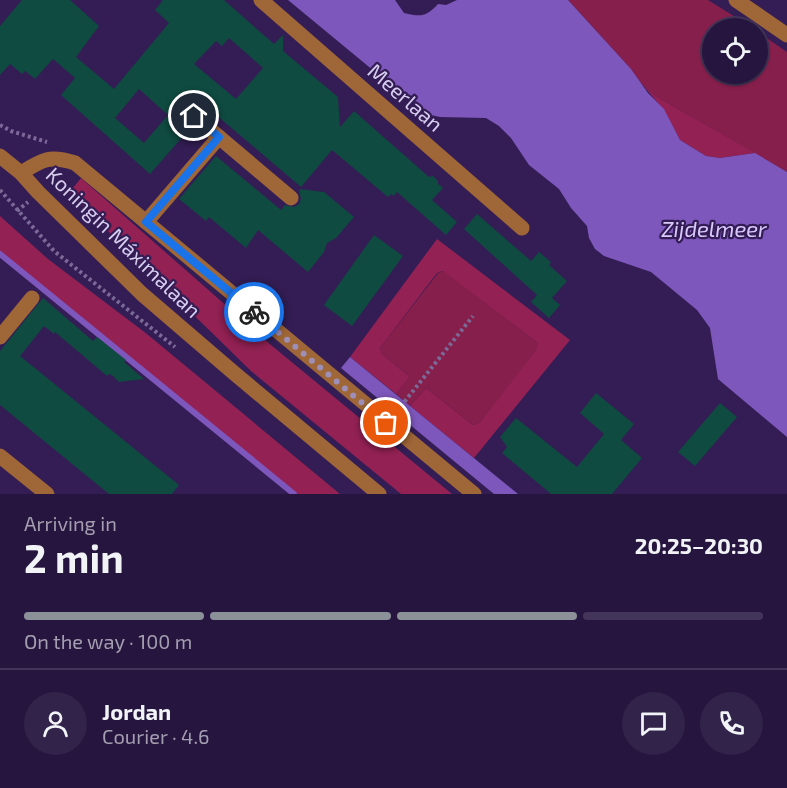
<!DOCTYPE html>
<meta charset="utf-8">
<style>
:root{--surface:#26163f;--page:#32234a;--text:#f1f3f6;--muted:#a49fb0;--line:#423559;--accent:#8c9099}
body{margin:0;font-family:"Exo 2",sans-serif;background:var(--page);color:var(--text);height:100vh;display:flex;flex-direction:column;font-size:22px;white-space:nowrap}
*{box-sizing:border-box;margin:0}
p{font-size:20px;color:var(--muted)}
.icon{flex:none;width:33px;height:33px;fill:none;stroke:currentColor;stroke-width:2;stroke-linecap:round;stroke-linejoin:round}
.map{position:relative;height:494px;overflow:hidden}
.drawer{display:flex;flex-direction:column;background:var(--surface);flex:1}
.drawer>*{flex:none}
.tools{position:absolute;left:702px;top:18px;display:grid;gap:12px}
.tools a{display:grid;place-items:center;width:66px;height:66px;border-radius:50%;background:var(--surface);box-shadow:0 2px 4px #0004,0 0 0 2px var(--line);font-size:30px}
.pin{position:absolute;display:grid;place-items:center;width:51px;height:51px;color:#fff;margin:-26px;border:3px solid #fff;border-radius:50%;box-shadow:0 2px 6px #0007}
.courier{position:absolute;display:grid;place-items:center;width:60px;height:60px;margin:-30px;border:4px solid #1a73e8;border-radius:50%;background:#fff;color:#222;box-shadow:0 2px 8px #0007}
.headline em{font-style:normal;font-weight:700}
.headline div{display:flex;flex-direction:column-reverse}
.headline{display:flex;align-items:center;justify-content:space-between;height:102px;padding:0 24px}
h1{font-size:39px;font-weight:700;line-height:45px}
.bar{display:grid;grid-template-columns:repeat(4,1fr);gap:9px 6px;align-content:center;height:72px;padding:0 24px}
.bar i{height:8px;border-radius:4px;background:var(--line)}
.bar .on{background:var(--accent)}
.bar p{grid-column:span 4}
.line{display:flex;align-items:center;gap:15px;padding:0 24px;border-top:2px solid var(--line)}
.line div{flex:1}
.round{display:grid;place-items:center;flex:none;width:63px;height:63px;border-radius:32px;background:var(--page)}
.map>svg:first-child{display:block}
.green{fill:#861f4c}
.forest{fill:#932154}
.water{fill:#7e57bc}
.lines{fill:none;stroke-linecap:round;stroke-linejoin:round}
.stream{stroke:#7e57bc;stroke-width:6}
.building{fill:#0f4b41;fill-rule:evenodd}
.path{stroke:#7b6a98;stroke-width:4;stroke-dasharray:3 3;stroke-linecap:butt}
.minor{stroke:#9f6637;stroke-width:15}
.done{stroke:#9e8fb9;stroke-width:6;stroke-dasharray:0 10.8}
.route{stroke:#1a73e8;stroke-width:8}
.labels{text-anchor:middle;stroke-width:4.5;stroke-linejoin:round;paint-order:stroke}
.street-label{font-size:21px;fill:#d7cdef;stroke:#331d54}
.water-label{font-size:22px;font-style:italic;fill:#d9c9fd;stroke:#331d54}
</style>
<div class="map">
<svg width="787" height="494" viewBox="0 0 787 494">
<rect width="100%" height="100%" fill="#331d54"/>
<g class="green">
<path d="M568,0H708L753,28H712V74H758V32L787,52V172L657,97L641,83L631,69Z"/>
<path d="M444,271L538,343V349L480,422L473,425L426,388L410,406L396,394L410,377L382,354L380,348L438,273Z"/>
</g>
<g class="forest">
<path d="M641,83L657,97L755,153L720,158L706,156L680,140L664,110Z"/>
<path d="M81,178L271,345L452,494H401L251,371L69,193Z"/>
<path d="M0,216L48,259L147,334L340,494H294L0,254Z"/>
<path d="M437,239L570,340L474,458L410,406L426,388L473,425L480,422L537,349L538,343L443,271L437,273L380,348L382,354L410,377L396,394L350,357Z"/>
</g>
<g class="water">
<path d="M288,0H395L404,13C421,17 426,17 438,4L446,5L457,0H568L631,69L648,93L664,109L680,140L706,156L720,158L755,153L787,172V437L718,379L710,328L697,310L651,272L604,256L595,249L589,238L587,226L571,208L559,189L529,165L511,138L499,126L486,118L440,117L426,114Z"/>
<path d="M350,357L518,494H494L341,368Z"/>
</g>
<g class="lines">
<path class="stream" d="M0,254L294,494"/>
</g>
<g class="building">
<path d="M22,0H70L99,26L76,57L114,89L169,23L155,10L163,0H224L274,44L283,35V51L338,97L340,127L354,111L429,177L433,176L438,181V184L443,188L432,200L457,222L446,235L397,192L394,196L391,194L388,197L332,150L301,187L202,103L198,107H191L186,110L184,115L186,122L180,130L185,134L150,174L61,95L75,78L53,59L35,79L25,71L22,74L10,64L0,75V26ZM229,38L263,68L236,99L194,64L216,41L222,46ZM139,89L168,115L144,143L115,118Z"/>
<path d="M216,156L281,210L285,205L294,207L299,204L301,199L299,189L324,192L354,217L336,238L327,243L324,252L308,272L258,230L246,248L209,217L206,221L179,199Z"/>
<path d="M477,214L531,261L539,252L551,262L549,265L567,281L552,298L560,305L549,318L531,302L537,295L464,229Z"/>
<path d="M374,235L403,256L352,326L324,305Z"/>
<path d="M43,298L93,341L97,337L126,360L124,362L144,379L119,382L113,376L109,374L107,376L55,332L54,334L44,326L20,356L179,485L172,494H109L0,405V351Z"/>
<path d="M596,393L634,424L621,440L642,458L612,494H551L502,453L507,447L500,437L516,418L577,467L604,434L580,413Z"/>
<path d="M720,403L737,417L695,466L678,452Z"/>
</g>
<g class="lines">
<g class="path">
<path d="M0,125L11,131L47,142"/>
<path d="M0,190L54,251L175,347"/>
<path d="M17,211L28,202"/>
<path d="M397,411L473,316"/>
</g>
<g class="minor">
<path d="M261,0L522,228"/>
<path d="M736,0L787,35"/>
<path d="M194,116L291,198"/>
<path d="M0,156L21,173L38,192L142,294L234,373L379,494"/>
<path d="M21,173C43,159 50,155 75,163L474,494"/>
<path d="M146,222L219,137"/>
<path d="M0,337L32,298"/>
<path d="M0,456L47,494"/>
</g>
</g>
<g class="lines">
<path class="done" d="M254,312L386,423"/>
<path class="route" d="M194,116L219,137L146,222L254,312"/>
</g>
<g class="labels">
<g class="street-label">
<text transform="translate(405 98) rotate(41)" y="7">Meerlaan</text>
<text transform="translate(123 243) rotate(44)" y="7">Koningin Máximalaan</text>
</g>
<g class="water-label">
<text x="714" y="237">Zijdelmeer</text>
</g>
</g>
</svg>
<div class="tools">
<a><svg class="icon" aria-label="locate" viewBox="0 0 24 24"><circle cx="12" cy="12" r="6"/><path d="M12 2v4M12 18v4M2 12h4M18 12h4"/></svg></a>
</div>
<div class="pin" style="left:386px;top:423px;background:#ea580c"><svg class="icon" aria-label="bag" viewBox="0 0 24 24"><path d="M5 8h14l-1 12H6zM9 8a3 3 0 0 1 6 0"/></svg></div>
<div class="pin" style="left:194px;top:116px;background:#1f2937"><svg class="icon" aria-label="home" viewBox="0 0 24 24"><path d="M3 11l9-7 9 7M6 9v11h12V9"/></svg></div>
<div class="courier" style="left:254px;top:312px"><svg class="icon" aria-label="bike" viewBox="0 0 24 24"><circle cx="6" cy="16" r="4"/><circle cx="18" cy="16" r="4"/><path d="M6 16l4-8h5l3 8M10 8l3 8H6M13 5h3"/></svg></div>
</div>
<section class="drawer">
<div class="headline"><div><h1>2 min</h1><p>Arriving in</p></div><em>20:25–20:30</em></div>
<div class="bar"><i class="on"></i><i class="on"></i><i class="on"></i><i></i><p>On the way · 100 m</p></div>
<div class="line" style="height:108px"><a class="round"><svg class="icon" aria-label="person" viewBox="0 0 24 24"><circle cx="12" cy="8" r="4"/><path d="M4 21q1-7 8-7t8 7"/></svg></a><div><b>Jordan</b><p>Courier · 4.6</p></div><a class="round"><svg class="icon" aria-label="chat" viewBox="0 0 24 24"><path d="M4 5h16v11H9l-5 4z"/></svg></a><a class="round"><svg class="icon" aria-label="phone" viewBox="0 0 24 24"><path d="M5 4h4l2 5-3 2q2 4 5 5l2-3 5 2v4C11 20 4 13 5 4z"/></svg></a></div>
</section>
